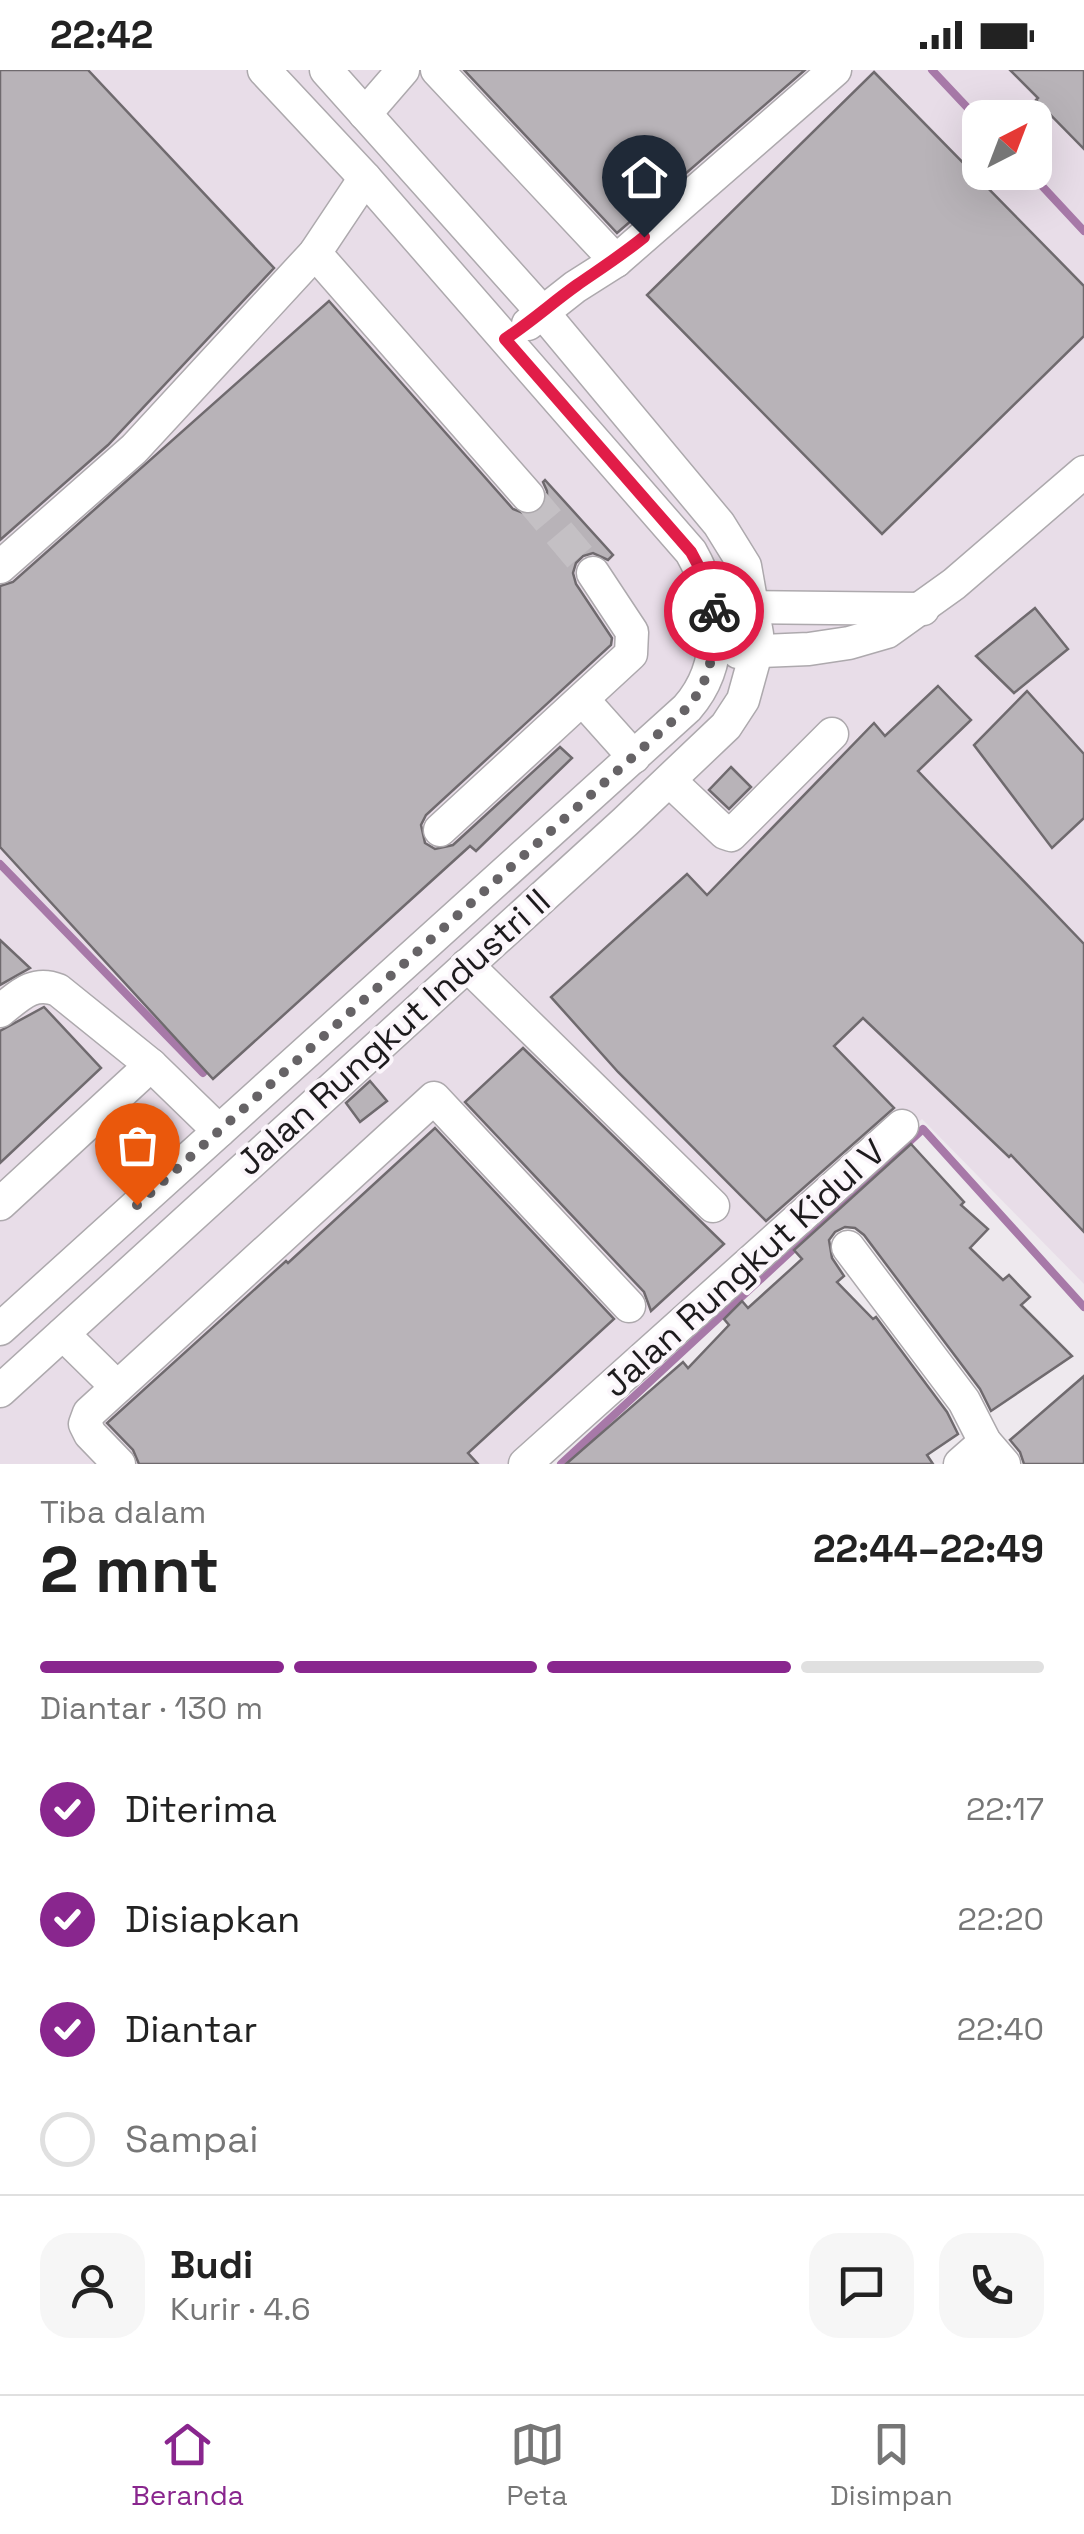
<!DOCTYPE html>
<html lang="id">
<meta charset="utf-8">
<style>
:root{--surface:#fff;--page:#f6f6f6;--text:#222;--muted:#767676;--line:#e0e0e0;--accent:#89268e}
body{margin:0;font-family:"Space Grotesk",sans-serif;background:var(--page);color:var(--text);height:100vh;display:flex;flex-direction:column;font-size:38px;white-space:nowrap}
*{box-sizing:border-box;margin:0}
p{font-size:32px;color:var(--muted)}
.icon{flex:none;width:55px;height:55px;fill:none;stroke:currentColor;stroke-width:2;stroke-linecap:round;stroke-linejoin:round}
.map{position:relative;height:1394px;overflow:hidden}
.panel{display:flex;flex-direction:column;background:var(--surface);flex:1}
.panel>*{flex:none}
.needle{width:65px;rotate:42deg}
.fabs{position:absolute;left:962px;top:30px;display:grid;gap:20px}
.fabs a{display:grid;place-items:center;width:90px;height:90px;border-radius:20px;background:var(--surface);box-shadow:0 10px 40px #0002;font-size:50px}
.pin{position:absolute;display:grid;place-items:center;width:85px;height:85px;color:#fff;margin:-102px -42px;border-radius:50% 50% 50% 0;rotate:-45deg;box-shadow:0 0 10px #0007}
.pin .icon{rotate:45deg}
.courier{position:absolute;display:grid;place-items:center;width:100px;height:100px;margin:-50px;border:8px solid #e11d48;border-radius:50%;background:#fff;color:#222;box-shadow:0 2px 12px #0007}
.headline em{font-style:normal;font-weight:600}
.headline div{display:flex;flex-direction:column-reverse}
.headline{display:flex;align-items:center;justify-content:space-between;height:170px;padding:0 40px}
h1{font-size:65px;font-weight:600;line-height:75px}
.bar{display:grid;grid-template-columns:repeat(4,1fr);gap:15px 10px;align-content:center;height:120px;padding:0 40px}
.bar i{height:12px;border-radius:8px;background:var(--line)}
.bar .active{background:var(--accent)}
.bar p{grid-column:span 4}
.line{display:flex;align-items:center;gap:25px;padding:0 40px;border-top:2px solid var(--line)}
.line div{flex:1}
.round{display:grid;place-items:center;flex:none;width:105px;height:105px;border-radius:30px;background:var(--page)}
ol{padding:0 40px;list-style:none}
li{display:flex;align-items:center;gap:30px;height:110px}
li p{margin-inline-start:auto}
li .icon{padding:10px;border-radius:50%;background:var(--accent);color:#fff;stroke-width:4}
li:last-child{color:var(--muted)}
li i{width:55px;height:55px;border:5px solid var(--line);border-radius:50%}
.status{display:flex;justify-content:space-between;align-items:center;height:70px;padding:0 50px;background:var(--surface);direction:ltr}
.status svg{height:28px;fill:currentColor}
.tabs{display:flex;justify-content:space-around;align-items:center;height:140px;border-top:2px solid var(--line);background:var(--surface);font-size:28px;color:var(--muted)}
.tabs a{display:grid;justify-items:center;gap:5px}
.tabs .active{color:var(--accent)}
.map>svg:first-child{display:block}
.built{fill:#e8dde8;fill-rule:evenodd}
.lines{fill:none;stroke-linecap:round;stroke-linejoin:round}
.stream{stroke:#a779a8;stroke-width:8}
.building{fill:#b8b3b8;stroke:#6f6a6e;stroke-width:2.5}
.minor-tunnel{stroke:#c4c0c4;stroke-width:32;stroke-dasharray:32 16;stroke-linecap:butt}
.minor-casing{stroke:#ada9ad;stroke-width:35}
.minor{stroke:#fff;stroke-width:32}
.done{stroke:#666366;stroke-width:10;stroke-dasharray:0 18}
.route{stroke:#e11d48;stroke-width:12}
.labels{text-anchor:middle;stroke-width:8;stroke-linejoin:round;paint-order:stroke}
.street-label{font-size:35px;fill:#1d1b1d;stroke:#fbf6fb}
</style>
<div class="status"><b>22:42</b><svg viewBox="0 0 49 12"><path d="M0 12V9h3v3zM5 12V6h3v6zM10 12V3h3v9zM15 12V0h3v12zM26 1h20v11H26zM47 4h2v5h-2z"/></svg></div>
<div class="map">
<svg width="1084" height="1394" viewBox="0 0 1084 1394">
<rect width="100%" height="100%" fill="#eee9ee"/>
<path class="built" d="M0,0H1084V1214L922,1049L544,1394H0ZM980,48H1035V102H980Z"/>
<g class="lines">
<g class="stream">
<path d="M932,0L980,51"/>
<path d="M1029,102L1084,161"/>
<path d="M0,794L203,1003"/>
<path d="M561,1394L923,1059L1084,1237"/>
</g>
</g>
<g class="building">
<path d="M0,0H88L274,198L108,375L0,470Z"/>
<path d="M464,0H805L617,163Z"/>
<path d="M1010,0H1084V79L1036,30L1038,28Z"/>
<path d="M874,2L1084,216V266L882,464L647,225Z"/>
<path d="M329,231L513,439L531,446L542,440L547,431V421L543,412L545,410L613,485L608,490L593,483L583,486L576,493L573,503L576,514L612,568L611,575L426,745L421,755L425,773L435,779L453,775L560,677L572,688L476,781L470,776L213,1009L0,777V516L13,512Z"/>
<path d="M1035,538L1068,579L1014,623L976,586Z"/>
<path d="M938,616L971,650L918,701L1084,874V1162L1011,1085L1009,1087L863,948L834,976L894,1038L766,1151L618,1002L551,927L687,804L707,825L874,653L885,666Z"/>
<path d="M1027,621L1084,684V748L1052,778L974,675Z"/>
<path d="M731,697L751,717L729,739L709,720Z"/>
<path d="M0,870L30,898L0,915Z"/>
<path d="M44,937L101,998L0,1093V961Z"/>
<path d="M523,978L724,1174L651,1241L644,1222L465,1032Z"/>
<path d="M370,1011L387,1031L360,1052L346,1033Z"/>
<path d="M435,1058L614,1249L468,1383L478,1394H139L133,1380L107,1353L286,1191L288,1193Z"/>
<path d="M911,1074L964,1132L961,1135L988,1159L970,1178L1003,1210L1009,1205L1030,1227L1021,1235L1072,1286L991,1341L980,1319L864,1165L855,1158L845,1157L835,1162L829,1170L832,1188L844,1206L837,1212L873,1249L876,1247L947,1342L958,1364L927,1385L933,1394H566L683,1292L688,1298L729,1255L724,1249L742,1231L748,1238L802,1189L794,1180Z"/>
<path d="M1084,1306V1394H1024L1020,1382L1010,1370Z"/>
</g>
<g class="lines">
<path class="minor-tunnel" d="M528,426L593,503"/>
<g class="minor-casing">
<g id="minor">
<path d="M437,0L616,191L575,217L528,254"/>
<path d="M365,44L403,0"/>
<path d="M315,183L528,426"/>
<path d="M616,191L835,0"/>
<path d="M0,497L134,379L315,183L365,108"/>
<path d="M733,537L923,539"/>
<path d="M738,582L809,579L849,573L887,562L954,514L1084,402"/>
<path d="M583,630L634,687"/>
<path d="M670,711L725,763L731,765L832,664"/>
<path d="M440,760L631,584L632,562L593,503"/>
<path d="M467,895L713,1136"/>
<path d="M0,941C19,926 33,910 58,920L151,995L0,1134"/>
<path d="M151,995L219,1061"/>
<path d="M848,1177L964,1331L985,1372L1004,1394"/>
<path d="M0,1259L687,638C727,592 719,532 691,482L365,108L264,0"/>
<path d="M63,1264L117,1317"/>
<path d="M0,1321L625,752L726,656L743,630L756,583L757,564L745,496L719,454L544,244L326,0"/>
<path d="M119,1394L90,1364L85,1354L89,1343L434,1028L629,1236"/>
<path d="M525,1394L902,1056"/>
<path d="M960,1394L985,1372"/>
</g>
</g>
<use href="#minor" class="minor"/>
</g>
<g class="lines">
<path class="done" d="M137,1135L687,638C712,609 715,578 714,541"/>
<path class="route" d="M644,167C622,185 600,199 577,215C553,232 531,252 505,269L691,482L707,512L714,541"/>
</g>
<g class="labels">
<g class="street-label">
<text transform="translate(393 962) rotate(-42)" y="12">Jalan Rungkut Industri II</text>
<text transform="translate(744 1198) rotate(-42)" y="12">Jalan Rungkut Kidul V</text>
</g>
</g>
</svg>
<div class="fabs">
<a><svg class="needle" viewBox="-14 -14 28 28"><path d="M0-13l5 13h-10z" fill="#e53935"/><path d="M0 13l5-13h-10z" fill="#767676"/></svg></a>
</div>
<div class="pin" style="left:137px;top:1135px;background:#ea580c"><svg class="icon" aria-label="bag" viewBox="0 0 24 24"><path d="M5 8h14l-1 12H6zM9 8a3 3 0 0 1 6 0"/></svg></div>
<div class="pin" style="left:644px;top:167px;background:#1f2937"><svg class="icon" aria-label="home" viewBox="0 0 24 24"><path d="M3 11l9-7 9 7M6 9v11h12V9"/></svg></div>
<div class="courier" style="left:714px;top:541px"><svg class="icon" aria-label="bike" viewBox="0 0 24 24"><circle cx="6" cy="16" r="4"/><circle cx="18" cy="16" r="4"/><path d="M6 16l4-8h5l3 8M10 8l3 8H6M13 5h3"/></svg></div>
</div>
<section class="panel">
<div class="headline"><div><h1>2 mnt</h1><p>Tiba dalam</p></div><em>22:44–22:49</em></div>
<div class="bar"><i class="active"></i><i class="active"></i><i class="active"></i><i></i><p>Diantar · 130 m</p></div>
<ol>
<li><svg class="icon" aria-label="check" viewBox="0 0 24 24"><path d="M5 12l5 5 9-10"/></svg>Diterima<p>22:17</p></li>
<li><svg class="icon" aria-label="check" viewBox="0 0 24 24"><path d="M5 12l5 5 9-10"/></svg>Disiapkan<p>22:20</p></li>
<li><svg class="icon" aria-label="check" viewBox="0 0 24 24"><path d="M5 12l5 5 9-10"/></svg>Diantar<p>22:40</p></li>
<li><i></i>Sampai</li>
</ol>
<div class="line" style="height:180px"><a class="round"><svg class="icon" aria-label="person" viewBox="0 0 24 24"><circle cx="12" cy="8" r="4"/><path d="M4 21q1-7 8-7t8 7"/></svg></a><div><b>Budi</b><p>Kurir · 4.6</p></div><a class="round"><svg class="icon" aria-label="chat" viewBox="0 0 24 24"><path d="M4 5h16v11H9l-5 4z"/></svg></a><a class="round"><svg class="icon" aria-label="phone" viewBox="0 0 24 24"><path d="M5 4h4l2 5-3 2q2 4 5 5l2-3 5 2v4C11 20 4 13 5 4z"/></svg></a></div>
</section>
<nav class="tabs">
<a class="active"><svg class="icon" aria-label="home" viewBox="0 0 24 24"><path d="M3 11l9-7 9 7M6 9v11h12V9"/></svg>Beranda</a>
<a><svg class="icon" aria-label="map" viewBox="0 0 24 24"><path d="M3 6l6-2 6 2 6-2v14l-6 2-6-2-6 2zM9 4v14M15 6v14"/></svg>Peta</a>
<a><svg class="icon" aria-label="saved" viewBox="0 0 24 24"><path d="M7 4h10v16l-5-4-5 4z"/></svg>Disimpan</a>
</nav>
